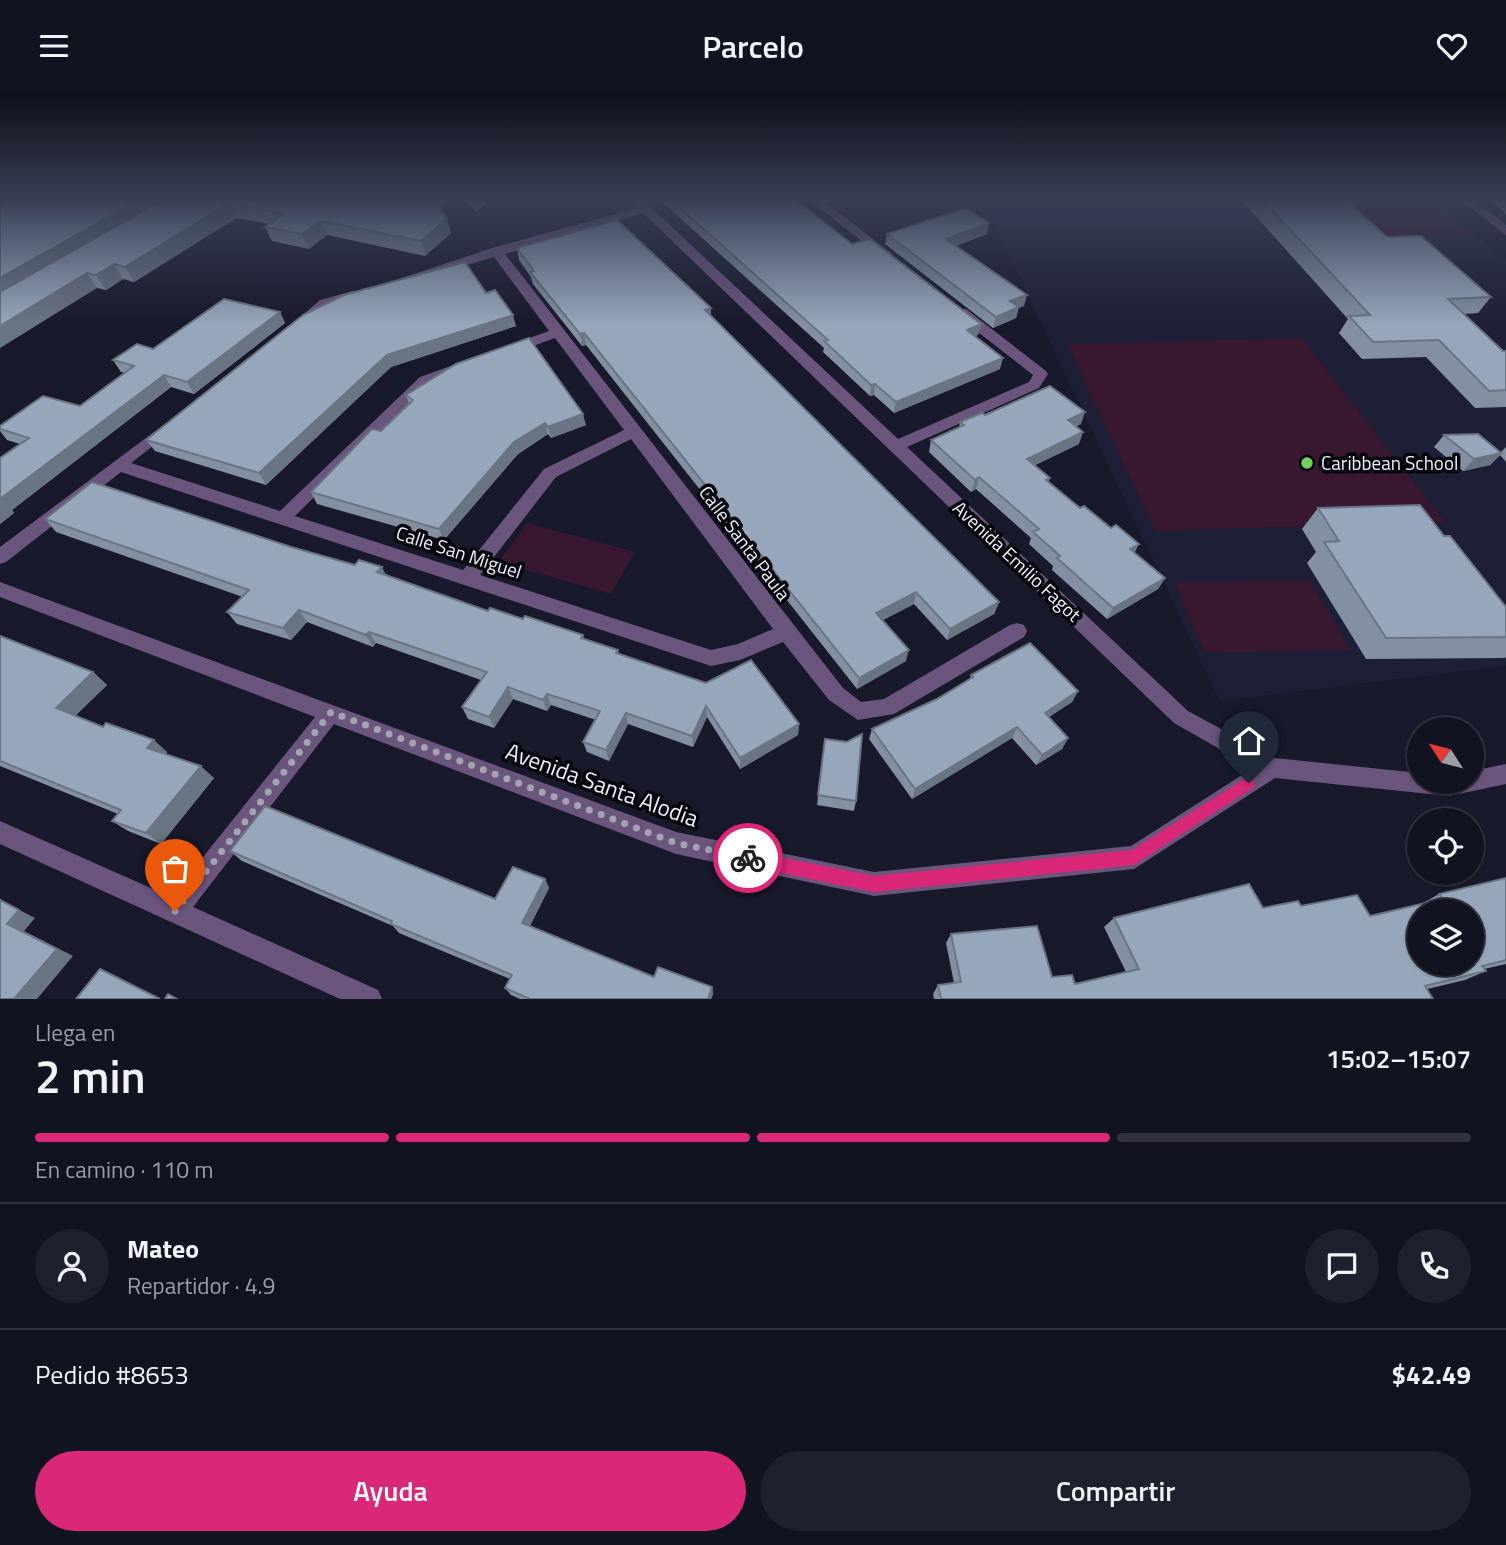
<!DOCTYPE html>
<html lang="es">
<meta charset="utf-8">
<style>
:root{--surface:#121320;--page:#1f202d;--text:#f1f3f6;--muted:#9c9ea5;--line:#31323e;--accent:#db2777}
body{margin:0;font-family:"Titillium Web",sans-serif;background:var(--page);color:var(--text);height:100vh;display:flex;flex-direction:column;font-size:26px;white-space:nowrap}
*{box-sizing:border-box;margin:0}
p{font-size:23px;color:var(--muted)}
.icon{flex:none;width:38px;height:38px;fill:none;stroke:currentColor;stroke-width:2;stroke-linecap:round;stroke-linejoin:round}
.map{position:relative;height:908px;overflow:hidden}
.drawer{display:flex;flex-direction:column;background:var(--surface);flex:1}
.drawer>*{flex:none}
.needle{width:46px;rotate:306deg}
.buttons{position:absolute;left:1407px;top:626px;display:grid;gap:14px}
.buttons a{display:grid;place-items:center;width:77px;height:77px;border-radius:50%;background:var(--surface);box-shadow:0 2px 5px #0004,0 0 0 2px var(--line);font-size:35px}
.pin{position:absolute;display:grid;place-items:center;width:60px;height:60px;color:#fff;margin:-72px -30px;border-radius:50% 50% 50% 0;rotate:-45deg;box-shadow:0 0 7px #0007}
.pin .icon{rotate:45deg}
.courier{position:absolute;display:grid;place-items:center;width:70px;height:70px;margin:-35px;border:5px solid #db2777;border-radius:50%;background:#fff;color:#222;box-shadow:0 2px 9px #0007}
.head em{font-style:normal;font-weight:600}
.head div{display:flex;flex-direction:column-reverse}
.head{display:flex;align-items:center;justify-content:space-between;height:119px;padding:0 35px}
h1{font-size:46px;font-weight:600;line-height:52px}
.bar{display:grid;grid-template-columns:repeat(4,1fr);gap:10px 7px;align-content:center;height:84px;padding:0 35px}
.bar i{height:9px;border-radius:5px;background:var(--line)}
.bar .on{background:var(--accent)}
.bar p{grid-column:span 4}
.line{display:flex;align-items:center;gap:18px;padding:0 35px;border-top:2px solid var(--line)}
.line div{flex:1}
.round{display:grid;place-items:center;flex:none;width:74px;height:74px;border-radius:37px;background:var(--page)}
.primary-button{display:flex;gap:14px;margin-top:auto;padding:14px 35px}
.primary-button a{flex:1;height:80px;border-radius:42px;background:var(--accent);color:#fff;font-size:28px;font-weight:600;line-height:80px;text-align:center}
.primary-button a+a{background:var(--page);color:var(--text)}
header{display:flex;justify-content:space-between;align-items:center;height:91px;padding:0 35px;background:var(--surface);font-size:32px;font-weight:600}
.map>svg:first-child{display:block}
.built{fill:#1d1f36}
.green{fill:#371830}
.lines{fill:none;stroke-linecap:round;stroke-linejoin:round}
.minor{fill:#6b557d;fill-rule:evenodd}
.wall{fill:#8290a1}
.shaded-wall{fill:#6a7583}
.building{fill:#97a7bb;stroke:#6a7583;stroke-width:2;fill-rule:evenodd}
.route{fill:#db2777}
.done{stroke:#a3a4b2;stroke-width:7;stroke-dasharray:0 12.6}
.poi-dot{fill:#72d25d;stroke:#05050c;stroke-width:2.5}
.labels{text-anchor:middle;stroke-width:7;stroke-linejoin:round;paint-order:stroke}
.poi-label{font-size:19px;fill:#eeeffc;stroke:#05050c;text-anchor:start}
.street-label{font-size:19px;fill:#eeeffc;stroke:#05050c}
.near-street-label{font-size:23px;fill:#eeeffc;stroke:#05050c}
</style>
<header><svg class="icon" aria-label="menu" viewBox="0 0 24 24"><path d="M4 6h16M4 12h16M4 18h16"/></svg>Parcelo<svg class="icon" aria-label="heart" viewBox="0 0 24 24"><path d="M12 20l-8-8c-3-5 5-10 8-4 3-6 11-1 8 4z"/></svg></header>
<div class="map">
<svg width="1506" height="908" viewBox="0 0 1506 908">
<rect width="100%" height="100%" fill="#18192a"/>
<path class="built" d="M1192,107H1430L1506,169V575L1220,610L987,118Z"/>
<g class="green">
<path d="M1343,107H1426L1467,142L1383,145Z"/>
<path d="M1302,247L1445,431L1155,440L1067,253Z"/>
<path d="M527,432L635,461L611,503L499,471Z"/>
<path d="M1310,489L1351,559L1205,562L1174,491Z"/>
</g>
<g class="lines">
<g class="minor">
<path d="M628,107H641L898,348L1029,291L1033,284L956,224V218H966L1046,280L1048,283L1039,297L907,356L1188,620L1275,667L1419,682V691H1472V680L1506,673V693L1449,705L1275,687L1134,778L874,805L676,763L334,633L193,816L378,899L382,908H340L0,753V730L171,806L315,626L0,506V491L676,741L874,781L1131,755L1253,677L1174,632L643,122L505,163L843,597L861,611L884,608L1010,534L1017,532L1024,534L1027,540L1024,546L894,623L858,629L829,609L783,551L740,569L711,575L121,381L6,471L0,473V456L166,332L174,337L171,341L131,372L280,420L420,286L459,272L464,273V279L430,292L295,425L463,479L544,378L624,339L555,247L514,262H504V256L549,240L494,166L387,198L381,194L492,157L638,117ZM631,348L773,538L738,553L711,559L480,484L556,386Z"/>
<path d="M807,107H820L892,163L882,166Z"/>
<path d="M1458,107H1471L1506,134V144Z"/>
<path d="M353,200L358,201V207L330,215L304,233L297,229L320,209Z"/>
</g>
</g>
<g class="wall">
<path d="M14,107H452L439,117L447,128L451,142L425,165L327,144L309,158L272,150L265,136L269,133L236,127L134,191L123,188L106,199L97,197Z"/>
<path d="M466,107H492L476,121Z"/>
<path d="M658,107H793L852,153L981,233L978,244L975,245L1000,278L894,322L874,304L870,305L823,261L824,257Z"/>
<path d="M1248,107H1344L1387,146L1491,206L1478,222L1464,223L1503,260H1506V316L1475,317L1426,266L1362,268L1339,242L1348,228L1245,113Z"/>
<path d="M1488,107H1506V123Z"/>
<path d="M887,143H987L956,155L1024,215L1019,216L1016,227L993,237L885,153Z"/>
<path d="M517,157L711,217V225L999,511L994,523L947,549L914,513L883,529L906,570L857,598L586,254L582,255L533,193L531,186L519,169Z"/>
<path d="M486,202L516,235L391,276L266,394L155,360L146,349Z"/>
<path d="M280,221L285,232L194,303L171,296L12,419L14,422L0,433L20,353L7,349L0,340V335L80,315L125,282L121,281L113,269Z"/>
<path d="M406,304L586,334L551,347L548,343L518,363L444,449L317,413L311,401L381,340L409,312Z"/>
<path d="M985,324L1081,333L1076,335L1079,353L1035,374L1050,387L1048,391L1165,487L1158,498L1107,528L1052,479L1053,475L1029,453L1031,447L976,398L971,401L929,361L931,349L959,337L960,331Z"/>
<path d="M1444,344L1501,361L1506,356V371L1500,364L1490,374L1463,380L1434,356Z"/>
<path d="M1318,417L1444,445L1506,516V566L1505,567L1366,568L1307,472L1316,461L1302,438Z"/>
<path d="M45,428L291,456L386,484L488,520L523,528L583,544L584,548L618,559L619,563L799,633L798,644L740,678L707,626L693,656L628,633L609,670L587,661L583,651L596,629L551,614L547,620L513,608L494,637L468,628L462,616L481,589L376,552L373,556L307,531L291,549L237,533L227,521L243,506L56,441Z"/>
<path d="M0,545L93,581L107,594L75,625L167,661L166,663L214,687L161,753L128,740L112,730L118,723L0,675Z"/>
<path d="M971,584L1078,600L1072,611L1049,626L1068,647L1062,658L1036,674L1012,647L912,708L869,648L872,638L937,608L969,589Z"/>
<path d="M825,648L856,710L854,720L817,714Z"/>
<path d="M230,760L495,808L545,788L549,797L530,835L654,886L712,896L713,903L711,908H520L511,904L505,897L510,888L399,842L393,835L242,770Z"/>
<path d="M1506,787V873L1484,878L1486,880L1465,889L1427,898L1433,908H934L933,903L938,894L954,892L946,852L951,843L1052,886L1075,893L1126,881L1104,836L1114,827L1301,815L1370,825L1423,812L1439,803Z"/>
</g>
<g class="shaded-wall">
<path d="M142,107H175L0,209V187Z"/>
<path d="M431,107H452L435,120Z"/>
<path d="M473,107H492L476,121Z"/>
<path d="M229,112L236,127L134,191L125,176Z"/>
<path d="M447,128L451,142L425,165L421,150Z"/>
<path d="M321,130L327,144L309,158L302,143Z"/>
<path d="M989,132L987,143L944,159L946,148Z"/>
<path d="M114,173L123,188L106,199L96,184Z"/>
<path d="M87,182L97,197L0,257V235Z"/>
<path d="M1027,204L1024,215L1019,216L1016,227L993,237L996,226L1010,210Z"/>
<path d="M711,217V229L705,219Z"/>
<path d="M280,221L285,232L194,303L187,291Z"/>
<path d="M513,224L516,235L391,276L266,394L259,382L387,264Z"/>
<path d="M981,233L978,244L965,250L967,239Z"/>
<path d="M584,242L586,254L582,255L580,243Z"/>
<path d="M1003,267L1000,278L894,322L896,311Z"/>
<path d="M164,284L171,296L12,419L14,422L0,433V408Z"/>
<path d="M875,293L874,304L870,305L871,294Z"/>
<path d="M1085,321L1081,333L1064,341L1068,329Z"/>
<path d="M583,323L586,334L551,347L548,336Z"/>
<path d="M545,332L548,343L518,363L444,449L439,438L514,351Z"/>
<path d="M1083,341L1079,353L1023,380L1027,368Z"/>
<path d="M1501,362L1490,374L1463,380L1474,368Z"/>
<path d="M979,386L976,398L971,401L975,389Z"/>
<path d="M1139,453L1133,465L1130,458Z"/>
<path d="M382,476L388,488L377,481Z"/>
<path d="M1165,487L1158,498L1107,528L1113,517Z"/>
<path d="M916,501L914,513L874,533L876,522Z"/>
<path d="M999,511L994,523L947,549L950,538Z"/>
<path d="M299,519L307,531L291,549L283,537Z"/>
<path d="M369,541L376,552L373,556L366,544Z"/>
<path d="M909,559L906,570L857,598L859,587Z"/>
<path d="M93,581L107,594L71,629L56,617Z"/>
<path d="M508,596L513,608L494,637L489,626Z"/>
<path d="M1078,600L1072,611L1039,632L1045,622Z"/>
<path d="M547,603L551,614L547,620L543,609Z"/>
<path d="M706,615L707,626L693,656L692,645Z"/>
<path d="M626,622L628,633L609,670L606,659Z"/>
<path d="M799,633L798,644L740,678V667Z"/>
<path d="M1017,636L1012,647L912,708L915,698Z"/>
<path d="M1068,647L1062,658L1036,674L1042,664Z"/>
<path d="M154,649L167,661L161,668L147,657Z"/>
<path d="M201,675L214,687L161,753L146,742Z"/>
<path d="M545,788L549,797L527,840L522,832Z"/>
<path d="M0,809L35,827L24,840L73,865L37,908H14L7,833Z"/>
<path d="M712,896L713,903L711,908H708Z"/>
</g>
<g class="building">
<path d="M14,107H142L0,187V114Z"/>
<path d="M166,107H432L447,128L421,150L321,130L302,143L265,136L283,123L229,112L125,176L114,173L96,184L87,182L0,235V201Z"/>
<path d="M669,107H793L852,153L870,148L981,233L967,239L1003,267L896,311L875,293L871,294L824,250L828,249Z"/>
<path d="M1261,107H1344L1387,146L1421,145L1491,206L1448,208L1503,260H1506V299L1489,300L1439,249L1373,251L1349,225L1370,224Z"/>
<path d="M965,117L989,132L946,148L1027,204L1010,210L1019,216L996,226L887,143Z"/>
<path d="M617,129L711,217L705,219L999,511L950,538L916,501L876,522L909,559L859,587L584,242L580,243L530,181L534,180L517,157Z"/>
<path d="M465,171L486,202L495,199L513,224L387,264L259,382L146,349L303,224L344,204Z"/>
<path d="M224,208L280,221L187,291L164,284L0,408V367L29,347L0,338V335L43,305L80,315L134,275L113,269L137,253L153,258Z"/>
<path d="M529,247L583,323L548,336L545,332L514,351L439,438L311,401L372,338L381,340L413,309L406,304L456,273Z"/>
<path d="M1050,295L1085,321L1068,329L1083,341L1027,368L1050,387L1046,389L1080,417L1084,415L1111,437L1116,434L1139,453L1130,458L1165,487L1113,517L1057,467L1060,465L1033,441L1039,438L979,386L975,389L931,349L964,334L960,331L982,322L985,324Z"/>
<path d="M1478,343L1501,362L1474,368L1444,344Z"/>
<path d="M92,391L291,456L355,474L359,469L382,476L377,481L488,520L490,517L523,528L525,525L583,544L581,547L618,559L616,562L706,592L751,569L799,633L740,667L706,615L692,645L626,622L606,659L583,651L600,620L547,603L543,609L508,596L489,626L462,616L487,581L369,541L366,544L299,519L283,537L227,521L249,499L45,428Z"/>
<path d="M1420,414L1444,445H1450L1506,516V546L1386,547L1324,451L1339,450L1318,417Z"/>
<path d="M0,545L93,581L56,617L103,636L106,632L154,649L147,657L201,675L146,742L112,730L121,719L0,670Z"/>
<path d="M1030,552L1078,600L1045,622L1068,647L1042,664L1017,636L915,698L872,638L937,608L973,586L971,584Z"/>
<path d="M862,643L856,710L818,704L825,648L847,651Z"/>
<path d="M265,715L495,808L513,776L545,788L522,832L654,886L658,876L712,896L708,908H530L505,897L512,884L391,833L392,830L230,760Z"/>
<path d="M1506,787V869L1482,875L1486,880L1425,895L1433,908H941L938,894L961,891L951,843L1037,835L1052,886L1072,884L1075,893L1139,878L1114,827L1249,793L1263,817L1298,810L1301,815L1357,804L1370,825L1443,808L1439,803ZM1419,821H1472V873H1419Z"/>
<path d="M0,809L19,819L7,833L57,858L14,908H0Z"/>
<path d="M100,878L160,908H76Z"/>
<path d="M168,903L177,908H165Z"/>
</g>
<linearGradient id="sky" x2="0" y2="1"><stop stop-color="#0d0e17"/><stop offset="0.46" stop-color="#373e55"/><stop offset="1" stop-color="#373e55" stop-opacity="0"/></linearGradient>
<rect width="1506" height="234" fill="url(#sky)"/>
<path class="route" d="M1249,685L1254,687V696L1134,774L874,801L748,775L741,767L748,760L874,785L1132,759Z"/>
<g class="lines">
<path class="done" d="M175,820L331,621L676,752L748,767"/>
</g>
<circle class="poi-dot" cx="1307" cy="372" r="7"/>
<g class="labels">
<g class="poi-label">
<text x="1321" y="379">Caribbean School</text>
</g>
<g class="street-label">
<text transform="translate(745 452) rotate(53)" y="7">Calle Santa Paula</text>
<text transform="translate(459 461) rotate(18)" y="7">Calle San Miguel</text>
<text transform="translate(1017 470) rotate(43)" y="7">Avenida Emilio Fagot</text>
</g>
<g class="near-street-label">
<text transform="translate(602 694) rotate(20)" y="8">Avenida Santa Alodia</text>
</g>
</g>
</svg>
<div class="buttons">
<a><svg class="needle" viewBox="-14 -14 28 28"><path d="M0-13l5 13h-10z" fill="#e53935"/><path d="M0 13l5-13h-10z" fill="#9c9ea5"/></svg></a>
<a><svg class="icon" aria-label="locate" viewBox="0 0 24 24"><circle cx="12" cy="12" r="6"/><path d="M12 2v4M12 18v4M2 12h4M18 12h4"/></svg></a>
<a><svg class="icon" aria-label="layers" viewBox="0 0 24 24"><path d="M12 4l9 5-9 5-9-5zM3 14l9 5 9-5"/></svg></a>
</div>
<div class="pin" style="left:175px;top:820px;background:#ea580c"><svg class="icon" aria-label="bag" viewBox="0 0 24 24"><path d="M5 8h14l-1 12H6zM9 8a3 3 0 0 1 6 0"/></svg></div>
<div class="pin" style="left:1249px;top:692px;background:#1f2937"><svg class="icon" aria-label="home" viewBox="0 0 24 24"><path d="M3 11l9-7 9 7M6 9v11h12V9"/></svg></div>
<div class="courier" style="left:748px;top:767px"><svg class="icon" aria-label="bike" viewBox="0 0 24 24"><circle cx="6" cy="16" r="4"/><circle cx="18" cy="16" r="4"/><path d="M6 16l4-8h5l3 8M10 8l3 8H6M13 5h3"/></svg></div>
</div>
<section class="drawer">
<div class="head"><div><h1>2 min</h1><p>Llega en</p></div><em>15:02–15:07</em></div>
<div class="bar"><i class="on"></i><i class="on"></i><i class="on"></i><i></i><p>En camino · 110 m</p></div>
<div class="line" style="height:126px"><a class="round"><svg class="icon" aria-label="person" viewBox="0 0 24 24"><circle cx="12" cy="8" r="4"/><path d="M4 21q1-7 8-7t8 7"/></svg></a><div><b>Mateo</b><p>Repartidor · 4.9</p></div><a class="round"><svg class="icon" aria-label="chat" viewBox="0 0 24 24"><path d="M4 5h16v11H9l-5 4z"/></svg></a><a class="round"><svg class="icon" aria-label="phone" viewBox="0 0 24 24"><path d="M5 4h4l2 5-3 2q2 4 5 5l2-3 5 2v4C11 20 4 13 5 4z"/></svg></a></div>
<div class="line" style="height:91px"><div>Pedido #8653</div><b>$42.49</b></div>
<div class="primary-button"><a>Ayuda</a><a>Compartir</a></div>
</section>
